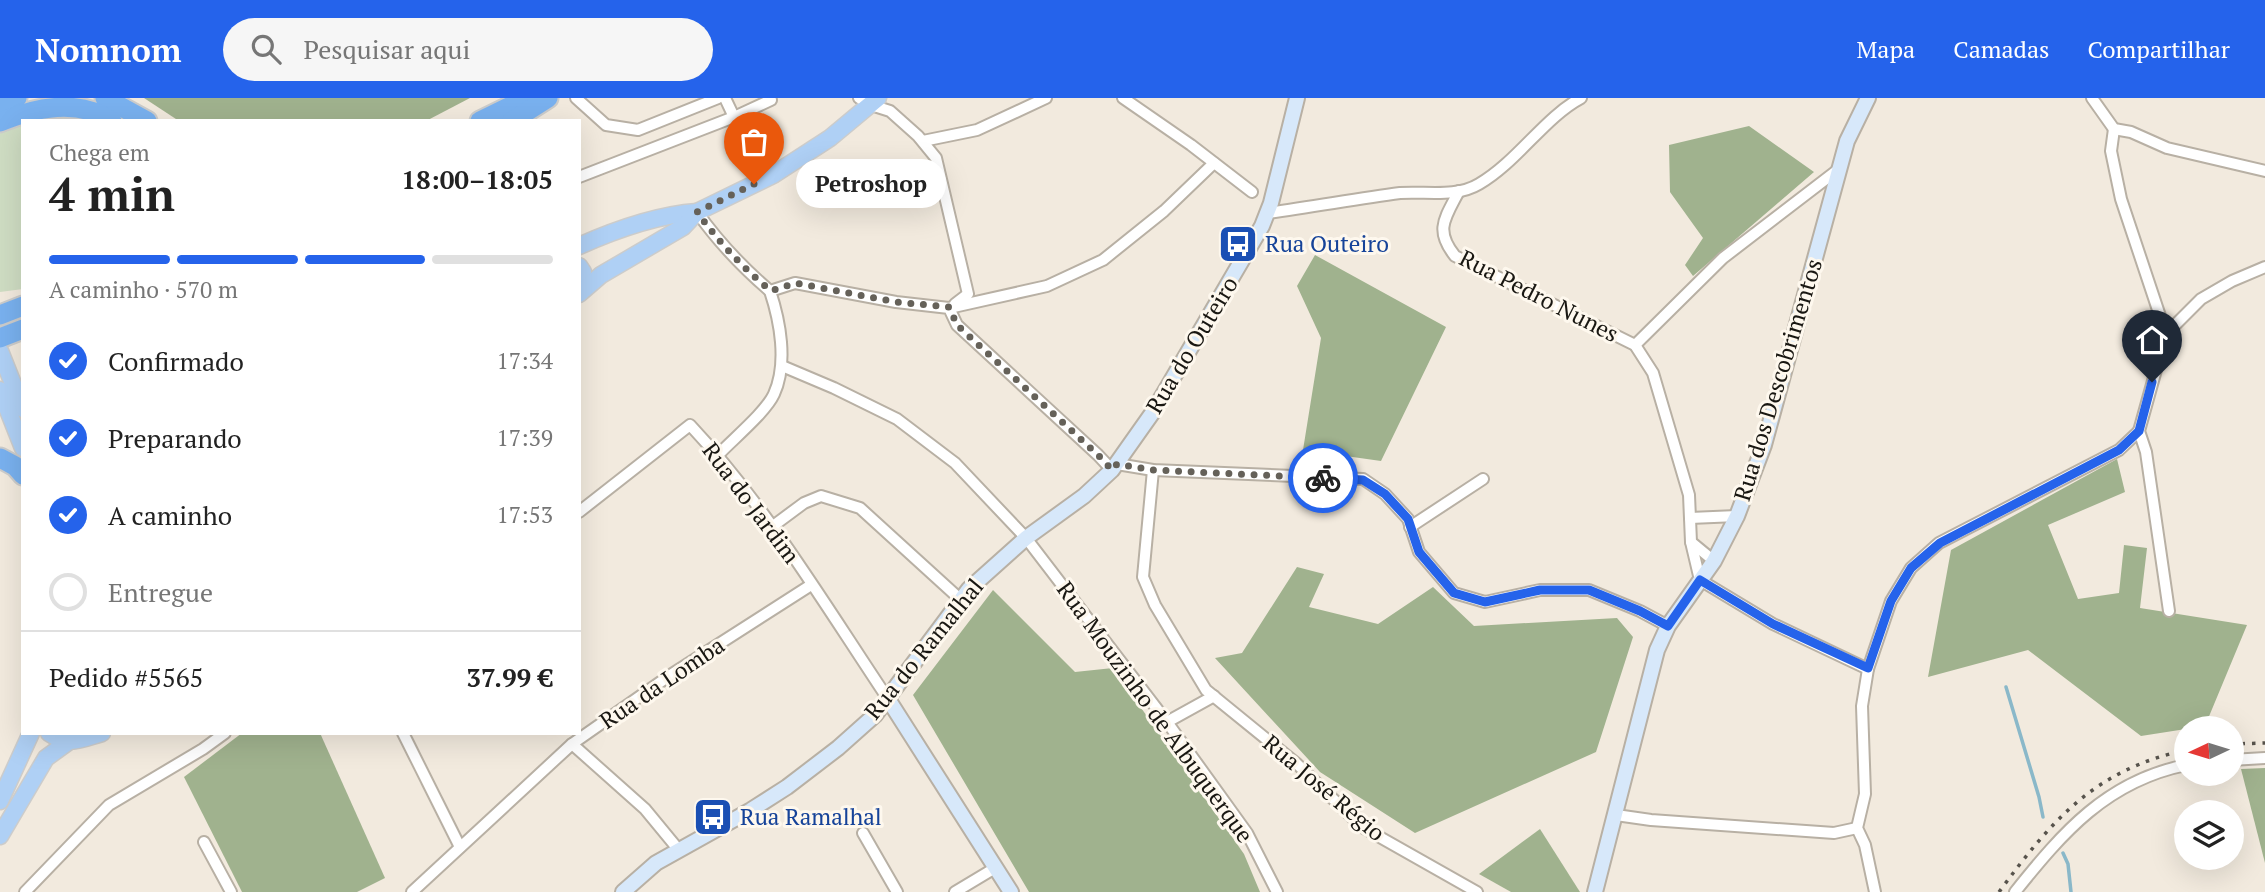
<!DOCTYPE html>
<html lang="pt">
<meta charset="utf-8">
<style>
:root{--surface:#fff;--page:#f6f6f6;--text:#222;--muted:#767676;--line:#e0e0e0;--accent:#2563eb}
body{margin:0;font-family:"PT Serif",serif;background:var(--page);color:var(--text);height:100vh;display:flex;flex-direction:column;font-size:26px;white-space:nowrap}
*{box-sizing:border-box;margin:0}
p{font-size:23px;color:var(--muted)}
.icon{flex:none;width:38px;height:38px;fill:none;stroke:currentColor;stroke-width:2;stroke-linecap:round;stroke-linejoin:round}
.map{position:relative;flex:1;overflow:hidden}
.sheet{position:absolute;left:21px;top:21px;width:560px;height:616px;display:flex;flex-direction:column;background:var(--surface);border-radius:0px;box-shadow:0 7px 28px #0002}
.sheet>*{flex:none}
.needle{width:46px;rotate:266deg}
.controls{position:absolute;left:2174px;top:618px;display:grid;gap:14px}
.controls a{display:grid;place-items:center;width:70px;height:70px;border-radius:50%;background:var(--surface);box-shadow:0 7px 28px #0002;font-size:35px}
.pin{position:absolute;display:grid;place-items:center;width:60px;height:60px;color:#fff;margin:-72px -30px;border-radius:50% 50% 50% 0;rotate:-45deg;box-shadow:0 0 7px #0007}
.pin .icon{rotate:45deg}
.courier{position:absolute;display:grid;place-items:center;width:70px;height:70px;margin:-35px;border:5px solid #2563eb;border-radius:50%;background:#fff;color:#222;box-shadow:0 2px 9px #0007}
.bubble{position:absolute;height:49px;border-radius:24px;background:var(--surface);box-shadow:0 7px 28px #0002;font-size:23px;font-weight:700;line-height:49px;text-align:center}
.headline em{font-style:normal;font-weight:700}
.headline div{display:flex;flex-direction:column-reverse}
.headline{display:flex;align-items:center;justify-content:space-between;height:119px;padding:0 28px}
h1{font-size:46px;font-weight:700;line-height:52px}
.bar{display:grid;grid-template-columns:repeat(4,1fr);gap:10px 7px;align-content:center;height:84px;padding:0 28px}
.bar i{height:9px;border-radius:5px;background:var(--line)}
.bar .selected{background:var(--accent)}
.bar p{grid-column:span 4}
.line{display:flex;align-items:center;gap:18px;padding:0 28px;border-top:2px solid var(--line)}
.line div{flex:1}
ol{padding:0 28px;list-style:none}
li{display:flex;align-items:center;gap:21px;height:77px}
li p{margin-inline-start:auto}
li .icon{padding:7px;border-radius:50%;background:var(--accent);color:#fff;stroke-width:4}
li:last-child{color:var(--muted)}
li i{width:38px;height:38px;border:4px solid var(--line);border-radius:50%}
header{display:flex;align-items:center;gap:42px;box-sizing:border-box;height:98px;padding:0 35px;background:var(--accent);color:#fff}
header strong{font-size:33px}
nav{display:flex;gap:38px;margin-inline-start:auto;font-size:24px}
.search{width:490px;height:63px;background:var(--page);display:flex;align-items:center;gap:18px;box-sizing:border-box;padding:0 24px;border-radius:38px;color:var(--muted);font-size:26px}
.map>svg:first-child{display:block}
.green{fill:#cfddc3}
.forest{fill:#a0b28e}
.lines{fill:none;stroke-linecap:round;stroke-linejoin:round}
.stream{stroke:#8ab8c9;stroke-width:3.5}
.street-casing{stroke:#b8b0a4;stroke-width:14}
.secondary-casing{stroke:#b8b0a4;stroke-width:18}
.primary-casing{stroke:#cccccb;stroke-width:19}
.highway-casing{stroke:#cccccb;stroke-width:23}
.street{stroke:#fff;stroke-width:10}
.secondary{stroke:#d7e8fa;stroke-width:14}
.primary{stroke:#afd0f5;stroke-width:16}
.highway{stroke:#79b1ef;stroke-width:19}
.rail{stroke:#57534c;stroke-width:3.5;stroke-dasharray:3.5 7;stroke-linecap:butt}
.done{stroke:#656159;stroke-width:7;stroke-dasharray:0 12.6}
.route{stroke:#2563eb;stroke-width:9}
.labels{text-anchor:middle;stroke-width:6;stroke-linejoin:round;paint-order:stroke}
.transit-label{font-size:23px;fill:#164399;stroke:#fef8ee;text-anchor:start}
.street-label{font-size:23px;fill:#191712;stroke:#fef8ee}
</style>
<header>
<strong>Nomnom</strong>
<div class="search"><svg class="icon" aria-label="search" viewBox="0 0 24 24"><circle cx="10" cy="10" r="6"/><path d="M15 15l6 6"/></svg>Pesquisar aqui</div>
<nav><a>Mapa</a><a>Camadas</a><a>Compartilhar</a></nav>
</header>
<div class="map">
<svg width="2265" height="794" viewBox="0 0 2265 794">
<rect width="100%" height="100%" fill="#f2eade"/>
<path class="green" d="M43,15L102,23H23V191L0,194V31Z"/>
<g class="forest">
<path d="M144,0H470L426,23H179Z"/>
<path d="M1749,28L1814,74L1693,178L1685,167L1703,140L1670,94L1669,47Z"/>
<path d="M1315,157L1446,229L1381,363L1303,352L1321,240L1297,188Z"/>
<path d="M2117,361L2125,394L2048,427L2078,501L2119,495L2124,447L2147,450L2140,510L2247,527L2205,628L2141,638L2028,552L1928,579L1951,452Z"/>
<path d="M1297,469L1324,476L1309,509L1378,526L1433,489L1474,528L1617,520L1633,539L1596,654L1415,735L1320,674L1215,560L1242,555Z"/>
<path d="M993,492L1075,574L1113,570L1244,756L1260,794H1029L913,597Z"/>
<path d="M242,635H320L385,780L357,794H242L184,679Z"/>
<path d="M2265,670V765L2241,671Z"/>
<path d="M1540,731L1580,794H1511L1479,776Z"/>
</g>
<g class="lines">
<g class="stream">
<path d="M2006,589L2039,699L2043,719"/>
<path d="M2063,755L2068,766L2071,794"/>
</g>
<g class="street-casing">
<g id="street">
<path d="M576,0L606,27L638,32L718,0"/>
<path d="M725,0L734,19"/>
<path d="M859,0L871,7L890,13L918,38L936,60L968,196L955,206"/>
<path d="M1123,0L1191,47L1252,94"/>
<path d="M2092,0L2114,31L2131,34L2167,50L2265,73"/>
<path d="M2114,31L2111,53L2121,101L2166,236"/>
<path d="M923,43L977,32L1046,0"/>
<path d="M579,79L734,19L771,2"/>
<path d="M1459,93C1445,120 1434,132 1455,158L1635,247L1653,275L1689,397L1691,444L1714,463"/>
<path d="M697,114C719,145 742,169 770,193L795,185L896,204L949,210L957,227L1098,357L1112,372"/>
<path d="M1267,115C1311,109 1356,101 1400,95C1425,93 1456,100 1479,86C1517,64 1545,19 1581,0"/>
<path d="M949,210L1047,188L1103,162L1164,113L1214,65"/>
<path d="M1635,247L1723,160L1839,71"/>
<path d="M782,268L834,290L897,321L955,365L1026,440L1167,624L1247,735L1277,794"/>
<path d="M718,357C732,342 766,314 774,296C788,265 780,223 770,193"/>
<path d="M1117,366L1153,372L1363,381L1385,396L1408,421L1419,454L1454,495L1485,504L1540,492H1589L1640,513L1668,528"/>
<path d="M1153,372L1143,479L1155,507L1206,592L1297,666L1362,729L1477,794"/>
<path d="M579,414L690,327C767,409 825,507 888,601"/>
<path d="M1690,420L1737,418"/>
<path d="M773,428L804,405L821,398L860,410L961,502"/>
<path d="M1410,429L1483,381"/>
<path d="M1691,444L1700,482L1773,526L1868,571"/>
<path d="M2169,513L2146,354L2139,333L2166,236L2201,201L2232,183L2265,169"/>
<path d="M1167,624L1214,598"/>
<path d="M403,635L460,749"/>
<path d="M572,646L645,711L678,751"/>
<path d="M2231,662L2265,660"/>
<path d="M1616,717L1651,722L1834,735L1857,730"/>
<path d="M863,735L897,794"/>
<path d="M204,744L231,794"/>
<path d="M25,794L109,707L203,651L225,635"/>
<path d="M412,794L572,646L669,578L811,487"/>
<path d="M955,794L995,770"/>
<path d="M1875,794L1865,747L1857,730L1865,696L1862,608L1868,571L1891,503L1911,470L1939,445L2119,352L2139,333"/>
<path d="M2015,794C2063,734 2107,683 2186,667"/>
</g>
</g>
<g class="secondary-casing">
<g id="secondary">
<path d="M888,601L1011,794"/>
<path d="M623,794L656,765L751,712L787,689L838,650L875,617L969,491L1026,440L1084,398L1112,372L1153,314L1262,128L1271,105L1297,0"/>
<path d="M1595,794L1657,552L1668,528L1714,463L1737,418L1764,347L1847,43L1868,0"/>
</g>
</g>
<g class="primary-casing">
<g id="primary">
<path d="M579,148C617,131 656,117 697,114"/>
<path d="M579,168L583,174L581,194"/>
<path d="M579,196L601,177L683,129L697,114L773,77L830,40L878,0"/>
<path d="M0,253L23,311"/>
<path d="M0,292L23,350"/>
<path d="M49,635C69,649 81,641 102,635"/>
<path d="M0,703L31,635"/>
<path d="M0,738L46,660L68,644"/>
</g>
</g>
<g class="highway-casing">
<g id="highway">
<path d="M105,0L147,23"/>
<path d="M0,6L17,0"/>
<path d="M480,23L527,0"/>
<path d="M512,23L548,0"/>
<path d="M0,24C36,9 78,0 112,23"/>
<path d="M0,217L23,208"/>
<path d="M0,240L23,231"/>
<path d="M0,360L15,368L23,377"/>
</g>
</g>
<use href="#street" class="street"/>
<use href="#secondary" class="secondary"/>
<use href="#primary" class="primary"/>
<use href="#highway" class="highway"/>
<g class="rail">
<path d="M2231,646L2265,645"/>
<path d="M1999,794C2052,722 2094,672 2186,652"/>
</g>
</g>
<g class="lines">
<path class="done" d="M754,86L697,114C719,144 742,169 771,193L795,185L896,204L949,209L957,227L1098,357L1112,372L1117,366L1153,372L1323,380"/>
<path class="route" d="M1323,380L1363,382L1385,396L1408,421L1419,454L1454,495L1485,504L1540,492H1589L1640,513L1668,528L1700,482L1773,526L1868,570L1891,503L1911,470L1940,445L2119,352L2139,333L2152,284"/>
</g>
<defs>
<g id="bus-square" transform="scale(2.0125)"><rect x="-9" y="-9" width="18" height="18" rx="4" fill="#1a4fb4" stroke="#fef8ee"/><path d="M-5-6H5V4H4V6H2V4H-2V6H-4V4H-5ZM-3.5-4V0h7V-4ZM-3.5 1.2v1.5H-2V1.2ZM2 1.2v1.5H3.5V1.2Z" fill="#fff"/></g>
</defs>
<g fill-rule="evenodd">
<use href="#bus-square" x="1238" y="146"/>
<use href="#bus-square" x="713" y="719"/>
</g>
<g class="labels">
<g class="transit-label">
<text x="1265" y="154">Rua Outeiro</text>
<text x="740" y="727">Rua Ramalhal</text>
</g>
<g class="street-label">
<text transform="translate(1539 198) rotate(27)" y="8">Rua Pedro Nunes</text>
<text transform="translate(1192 247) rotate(-59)" y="8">Rua do Outeiro</text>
<text transform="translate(1778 282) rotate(-73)" y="8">Rua dos Descobrimentos</text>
<text transform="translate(751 405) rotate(53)" y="8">Rua do Jardim</text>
<text transform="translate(924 551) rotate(-51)" y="8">Rua do Ramalhal</text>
<text transform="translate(662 585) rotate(-34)" y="8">Rua da Lomba</text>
<text transform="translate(1155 614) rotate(54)" y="8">Rua Mouzinho de Albuquerque</text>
<text transform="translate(1324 690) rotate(40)" y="8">Rua José Régio</text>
</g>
</g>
</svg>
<div class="controls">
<a><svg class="needle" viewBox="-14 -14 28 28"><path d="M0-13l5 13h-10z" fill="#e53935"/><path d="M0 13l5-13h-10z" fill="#767676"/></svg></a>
<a><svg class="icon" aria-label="layers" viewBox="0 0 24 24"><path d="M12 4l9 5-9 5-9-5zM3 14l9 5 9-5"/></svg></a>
</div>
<div class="pin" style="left:754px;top:86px;background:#ea580c"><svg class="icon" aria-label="bag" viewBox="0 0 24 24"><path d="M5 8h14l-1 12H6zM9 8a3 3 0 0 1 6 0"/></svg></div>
<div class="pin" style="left:2152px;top:284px;background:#1f2937"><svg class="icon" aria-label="home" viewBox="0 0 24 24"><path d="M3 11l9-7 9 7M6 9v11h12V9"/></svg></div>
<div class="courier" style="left:1323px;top:380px"><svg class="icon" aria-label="bike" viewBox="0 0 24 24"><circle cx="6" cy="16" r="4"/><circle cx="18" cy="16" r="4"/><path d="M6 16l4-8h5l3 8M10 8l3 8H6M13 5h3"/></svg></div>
<div class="bubble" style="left:796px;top:61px;width:150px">Petroshop</div>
<section class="sheet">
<div class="headline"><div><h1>4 min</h1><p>Chega em</p></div><em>18:00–18:05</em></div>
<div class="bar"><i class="selected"></i><i class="selected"></i><i class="selected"></i><i></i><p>A caminho · 570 m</p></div>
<ol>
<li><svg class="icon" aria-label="check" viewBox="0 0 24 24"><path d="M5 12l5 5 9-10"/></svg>Confirmado<p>17:34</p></li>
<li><svg class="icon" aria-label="check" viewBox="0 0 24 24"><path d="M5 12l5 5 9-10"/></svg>Preparando<p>17:39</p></li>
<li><svg class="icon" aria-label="check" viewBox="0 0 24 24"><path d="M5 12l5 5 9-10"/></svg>A caminho<p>17:53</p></li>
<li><i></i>Entregue</li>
</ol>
<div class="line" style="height:91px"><div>Pedido #5565</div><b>37.99 €</b></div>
</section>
</div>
